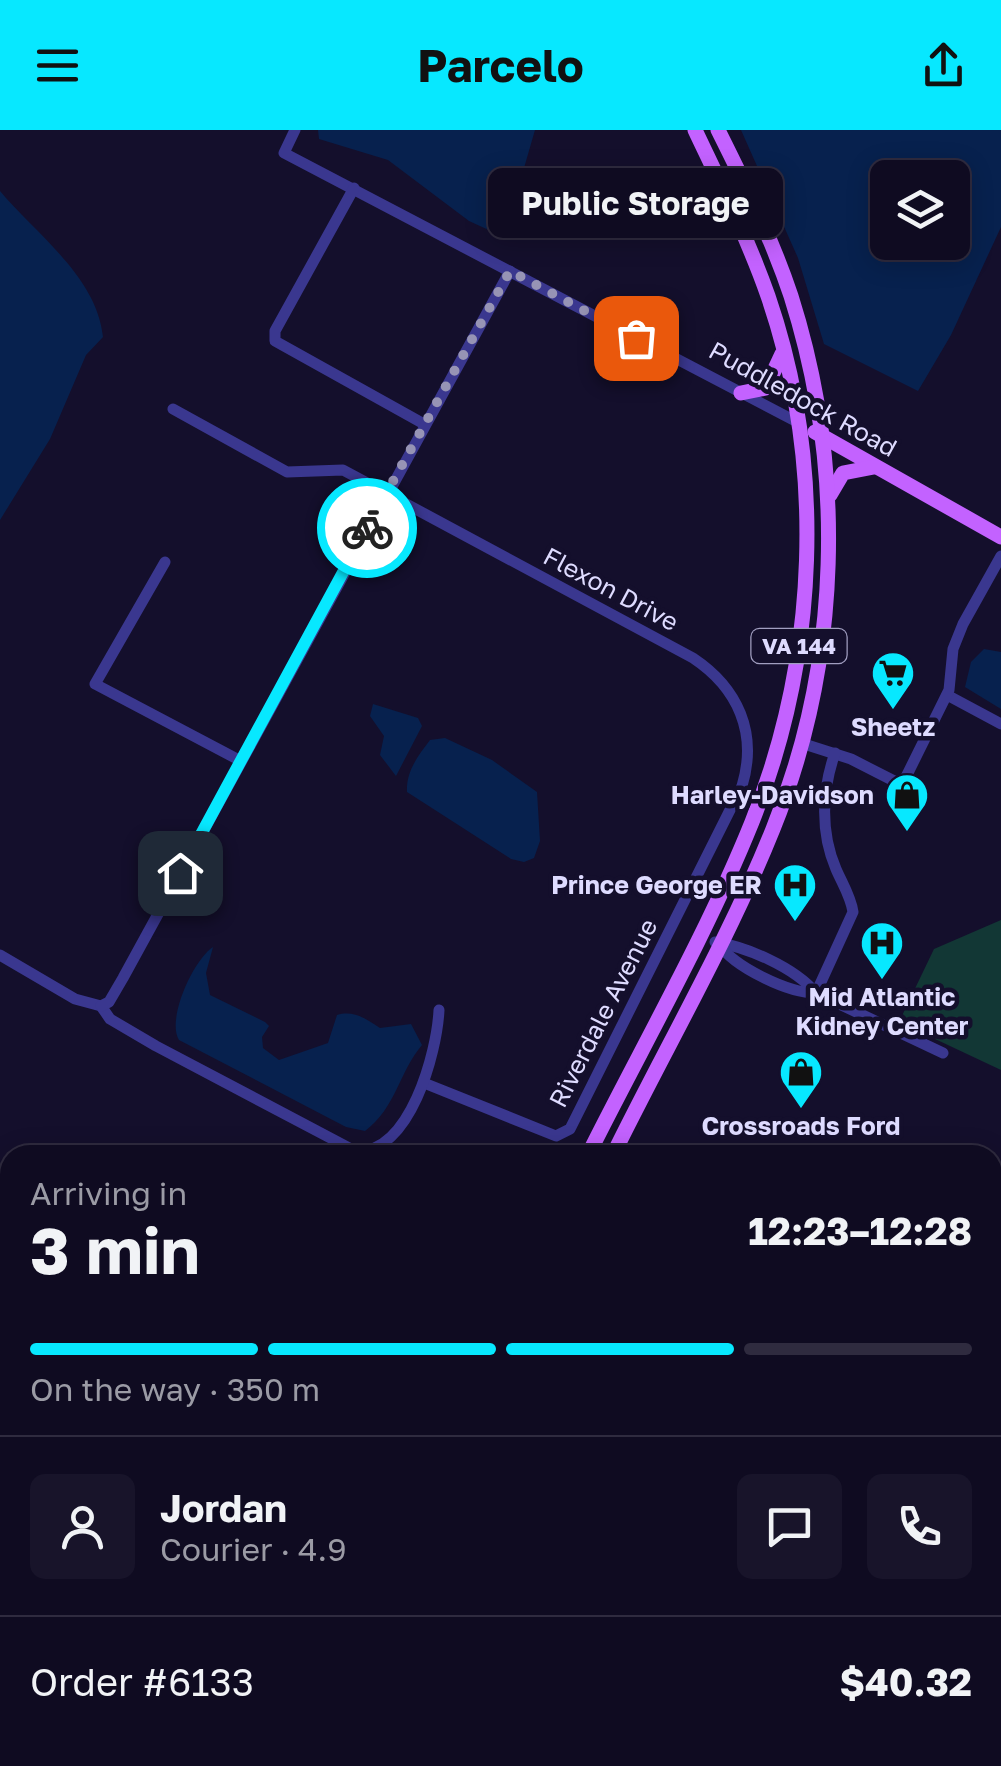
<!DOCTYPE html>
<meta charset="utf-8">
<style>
:root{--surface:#0f0b21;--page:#18142a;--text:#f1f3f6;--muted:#9b9ba5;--line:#2f2b3f;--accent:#07e8ff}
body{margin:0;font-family:"Golos Text",sans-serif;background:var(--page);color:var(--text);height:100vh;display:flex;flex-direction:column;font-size:38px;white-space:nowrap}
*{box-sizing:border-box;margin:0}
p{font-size:32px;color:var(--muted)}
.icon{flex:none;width:55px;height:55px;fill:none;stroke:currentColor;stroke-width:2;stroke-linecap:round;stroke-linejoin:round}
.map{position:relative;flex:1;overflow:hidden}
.details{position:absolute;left:0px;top:1015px;width:1002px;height:622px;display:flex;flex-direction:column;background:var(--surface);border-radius:30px 30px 0 0;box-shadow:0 5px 25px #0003,0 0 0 2px var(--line)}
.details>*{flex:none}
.tools{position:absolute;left:870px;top:30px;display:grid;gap:20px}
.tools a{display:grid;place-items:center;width:100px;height:100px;border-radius:15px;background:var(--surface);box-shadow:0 5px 25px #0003,0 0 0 2px var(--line);font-size:50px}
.pin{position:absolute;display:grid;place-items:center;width:85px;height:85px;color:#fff;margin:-42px;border-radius:20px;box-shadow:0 5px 15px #0006}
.courier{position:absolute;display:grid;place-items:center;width:100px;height:100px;margin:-50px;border:8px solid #07e8ff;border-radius:50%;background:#fff;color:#222;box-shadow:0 2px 12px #0007}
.bubble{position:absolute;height:70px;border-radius:15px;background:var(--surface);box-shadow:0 5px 25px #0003,0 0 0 2px var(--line);font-size:32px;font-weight:700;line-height:70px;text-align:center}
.overview em{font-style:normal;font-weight:700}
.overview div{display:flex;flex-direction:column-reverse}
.overview{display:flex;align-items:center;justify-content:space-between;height:170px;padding:0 30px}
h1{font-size:65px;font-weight:700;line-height:75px}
.bar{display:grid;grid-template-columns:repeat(4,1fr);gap:15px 10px;align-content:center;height:120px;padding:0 30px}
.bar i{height:12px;border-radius:8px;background:var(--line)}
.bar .selected{background:var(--accent)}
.bar p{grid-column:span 4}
.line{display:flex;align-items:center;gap:25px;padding:0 30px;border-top:2px solid var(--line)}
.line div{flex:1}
.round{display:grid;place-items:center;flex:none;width:105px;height:105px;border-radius:15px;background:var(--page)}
header{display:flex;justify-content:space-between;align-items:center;height:130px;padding:0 30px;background:var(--accent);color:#111;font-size:45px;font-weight:700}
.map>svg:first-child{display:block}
.green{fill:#123735}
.water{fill:#07214e;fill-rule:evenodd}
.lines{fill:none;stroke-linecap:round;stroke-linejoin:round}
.minor{stroke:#3a378f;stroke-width:11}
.major{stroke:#c362ff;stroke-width:15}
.done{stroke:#9794b5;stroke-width:10;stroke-dasharray:0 18}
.route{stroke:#07e8ff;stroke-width:12}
.labels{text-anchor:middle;stroke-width:9;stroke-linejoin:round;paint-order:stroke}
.shield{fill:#140f2c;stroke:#a19ec0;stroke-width:2.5}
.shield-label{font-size:22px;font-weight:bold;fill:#dedbff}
.street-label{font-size:25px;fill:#dedbff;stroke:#140f2c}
.poi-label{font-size:25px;font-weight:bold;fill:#dedbff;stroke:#140f2c}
</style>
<header><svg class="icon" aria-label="menu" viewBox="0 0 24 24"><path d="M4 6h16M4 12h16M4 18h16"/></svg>Parcelo<svg class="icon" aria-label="share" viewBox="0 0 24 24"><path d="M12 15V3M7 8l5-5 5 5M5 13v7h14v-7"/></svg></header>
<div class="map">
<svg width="1001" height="1636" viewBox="0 0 1001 1636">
<rect width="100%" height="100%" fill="#140f2c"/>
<g class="green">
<path d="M1001,790V940L899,892L934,819Z"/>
<path d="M0,1279L10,1282V1345L0,1343Z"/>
</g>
<g class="water">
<path d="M318,0H535L504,107L469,91L388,30L319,9Z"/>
<path d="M741,0H1001V97L951,205L918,261L824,214L798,128ZM888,48H952V112H888Z"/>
<path d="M0,61C36,104 97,147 103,207L86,225L50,309L0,390Z"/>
<path d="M984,519L1001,522V579L965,557L971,532Z"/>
<path d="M373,574L418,588L422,596L396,646L380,625L384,606L370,586Z"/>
<path d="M445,608L492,630L537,662L540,711L534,728L524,732L511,729L407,662C406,641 418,626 430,610Z"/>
<path d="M213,817L206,843L210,865L265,892L269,896L262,907L263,918L279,930L328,913L337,885C354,880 366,889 380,898L411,894L422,915C399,942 396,978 365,1001L346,997L179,910C166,889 194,829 213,817Z"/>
<path d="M0,1206L10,1209V1282L0,1279Z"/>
<path d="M0,1343L10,1345V1390L0,1389Z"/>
<path d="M992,1352H1001V1431H993Z"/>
<path d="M10,1412V1511L0,1498V1414Z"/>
<path d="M993,1598L1001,1601V1636H813L758,1630L720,1636L651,1628H992Z"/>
<path d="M129,1628H173L175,1636H129Z"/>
</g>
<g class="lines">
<g class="minor">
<path d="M295,0L284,23L799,293"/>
<path d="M354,58L275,201V211L424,294"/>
<path d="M173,279L287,342L343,340L693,528C738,558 758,603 742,656L570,999L556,1006L424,953"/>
<path d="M165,432L95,554L241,631"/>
<path d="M947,565L1001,594"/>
<path d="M801,613L851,629L902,655L949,560L953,519L963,494L1001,426"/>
<path d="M715,812C747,817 794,837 816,863"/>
<path d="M719,814C734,837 788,863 816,863L943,923"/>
<path d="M0,825L75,869L101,876L110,889L156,916L355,1021C410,1025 437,922 439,880"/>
<path d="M816,863L853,782C851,767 842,753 836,739C820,702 822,660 835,623"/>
<path d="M101,876L109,872L123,848L510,141"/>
</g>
<g class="major">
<path d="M741,263L766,258L782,224"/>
<path d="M815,302L1001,407"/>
<path d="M830,365L843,343L874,337"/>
<path d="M588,1025C643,915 706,806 752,692C818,527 826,335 768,166C748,109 721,55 695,0"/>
<path d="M613,1025C666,917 728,811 773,699C841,531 846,339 791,166C772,109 745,54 718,0"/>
<path d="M383,1636L385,1628"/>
<path d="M406,1636L409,1628"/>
</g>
</g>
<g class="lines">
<path class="done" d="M367,398L510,141L636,208"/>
<path class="route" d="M180,743L367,398"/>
</g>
<defs>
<g id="supermarket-pin" transform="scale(2.25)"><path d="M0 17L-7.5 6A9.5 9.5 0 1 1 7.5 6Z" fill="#07e8ff" stroke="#140f2c"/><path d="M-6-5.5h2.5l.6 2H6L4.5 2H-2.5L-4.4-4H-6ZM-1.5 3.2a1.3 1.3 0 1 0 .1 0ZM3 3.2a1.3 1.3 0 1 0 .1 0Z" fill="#111"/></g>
<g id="shop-pin" transform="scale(2.25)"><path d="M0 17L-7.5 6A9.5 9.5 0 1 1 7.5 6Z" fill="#07e8ff" stroke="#140f2c"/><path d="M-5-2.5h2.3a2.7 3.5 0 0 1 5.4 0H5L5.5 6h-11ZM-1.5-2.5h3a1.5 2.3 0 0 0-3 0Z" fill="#111"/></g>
<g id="hospital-pin" transform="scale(2.25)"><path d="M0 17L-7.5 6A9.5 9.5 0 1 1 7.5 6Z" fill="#07e8ff" stroke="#140f2c"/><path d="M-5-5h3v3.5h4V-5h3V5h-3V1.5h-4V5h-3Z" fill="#111"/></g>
</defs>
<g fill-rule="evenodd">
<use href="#supermarket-pin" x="893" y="543"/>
<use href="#shop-pin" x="907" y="665"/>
<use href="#hospital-pin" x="795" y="755"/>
<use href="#hospital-pin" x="882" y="813"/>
<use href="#shop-pin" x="801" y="942"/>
</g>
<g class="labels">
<rect class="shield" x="751.5" y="499" width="95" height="34" rx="8"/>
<g class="shield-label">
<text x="799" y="524">VA 144</text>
</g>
<g class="street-label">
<text transform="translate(803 269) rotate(29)" y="9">Puddledock Road</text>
<text transform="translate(611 459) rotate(28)" y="9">Flexon Drive</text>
<text transform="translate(603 883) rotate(-63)" y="9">Riverdale Avenue</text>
</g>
<g class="poi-label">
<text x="893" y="606">Sheetz</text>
<text x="874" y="674" text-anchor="end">Harley-Davidson</text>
<text x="762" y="764" text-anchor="end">Prince George ER</text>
<text x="882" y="876">Mid Atlantic<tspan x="882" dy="29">Kidney Center</tspan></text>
<text x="801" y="1005">Crossroads Ford</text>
</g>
</g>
</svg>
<div class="tools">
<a><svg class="icon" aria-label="layers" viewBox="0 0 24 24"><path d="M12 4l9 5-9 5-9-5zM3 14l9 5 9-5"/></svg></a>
</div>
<div class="pin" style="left:636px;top:208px;background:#ea580c"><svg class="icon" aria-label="bag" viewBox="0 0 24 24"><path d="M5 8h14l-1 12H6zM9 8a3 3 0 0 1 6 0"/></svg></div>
<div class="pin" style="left:180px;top:743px;background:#1f2937"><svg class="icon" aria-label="home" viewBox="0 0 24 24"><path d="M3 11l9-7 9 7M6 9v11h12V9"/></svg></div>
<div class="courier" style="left:367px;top:398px"><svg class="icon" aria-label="bike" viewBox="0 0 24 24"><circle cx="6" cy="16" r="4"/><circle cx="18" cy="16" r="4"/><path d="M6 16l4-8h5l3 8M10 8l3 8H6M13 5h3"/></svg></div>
<div class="bubble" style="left:488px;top:38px;width:295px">Public Storage</div>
<section class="details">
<div class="overview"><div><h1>3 min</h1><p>Arriving in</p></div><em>12:23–12:28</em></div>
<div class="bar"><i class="selected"></i><i class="selected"></i><i class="selected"></i><i></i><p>On the way · 350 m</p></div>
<div class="line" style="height:180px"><a class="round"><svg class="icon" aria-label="person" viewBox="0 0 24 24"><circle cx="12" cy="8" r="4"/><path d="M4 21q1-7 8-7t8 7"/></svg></a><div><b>Jordan</b><p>Courier · 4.9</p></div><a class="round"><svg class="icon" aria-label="chat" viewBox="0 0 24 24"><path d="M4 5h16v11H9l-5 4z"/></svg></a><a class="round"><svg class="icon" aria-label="phone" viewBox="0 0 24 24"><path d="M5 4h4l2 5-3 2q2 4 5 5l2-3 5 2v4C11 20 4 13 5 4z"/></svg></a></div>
<div class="line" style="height:130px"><div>Order #6133</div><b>$40.32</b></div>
</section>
</div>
